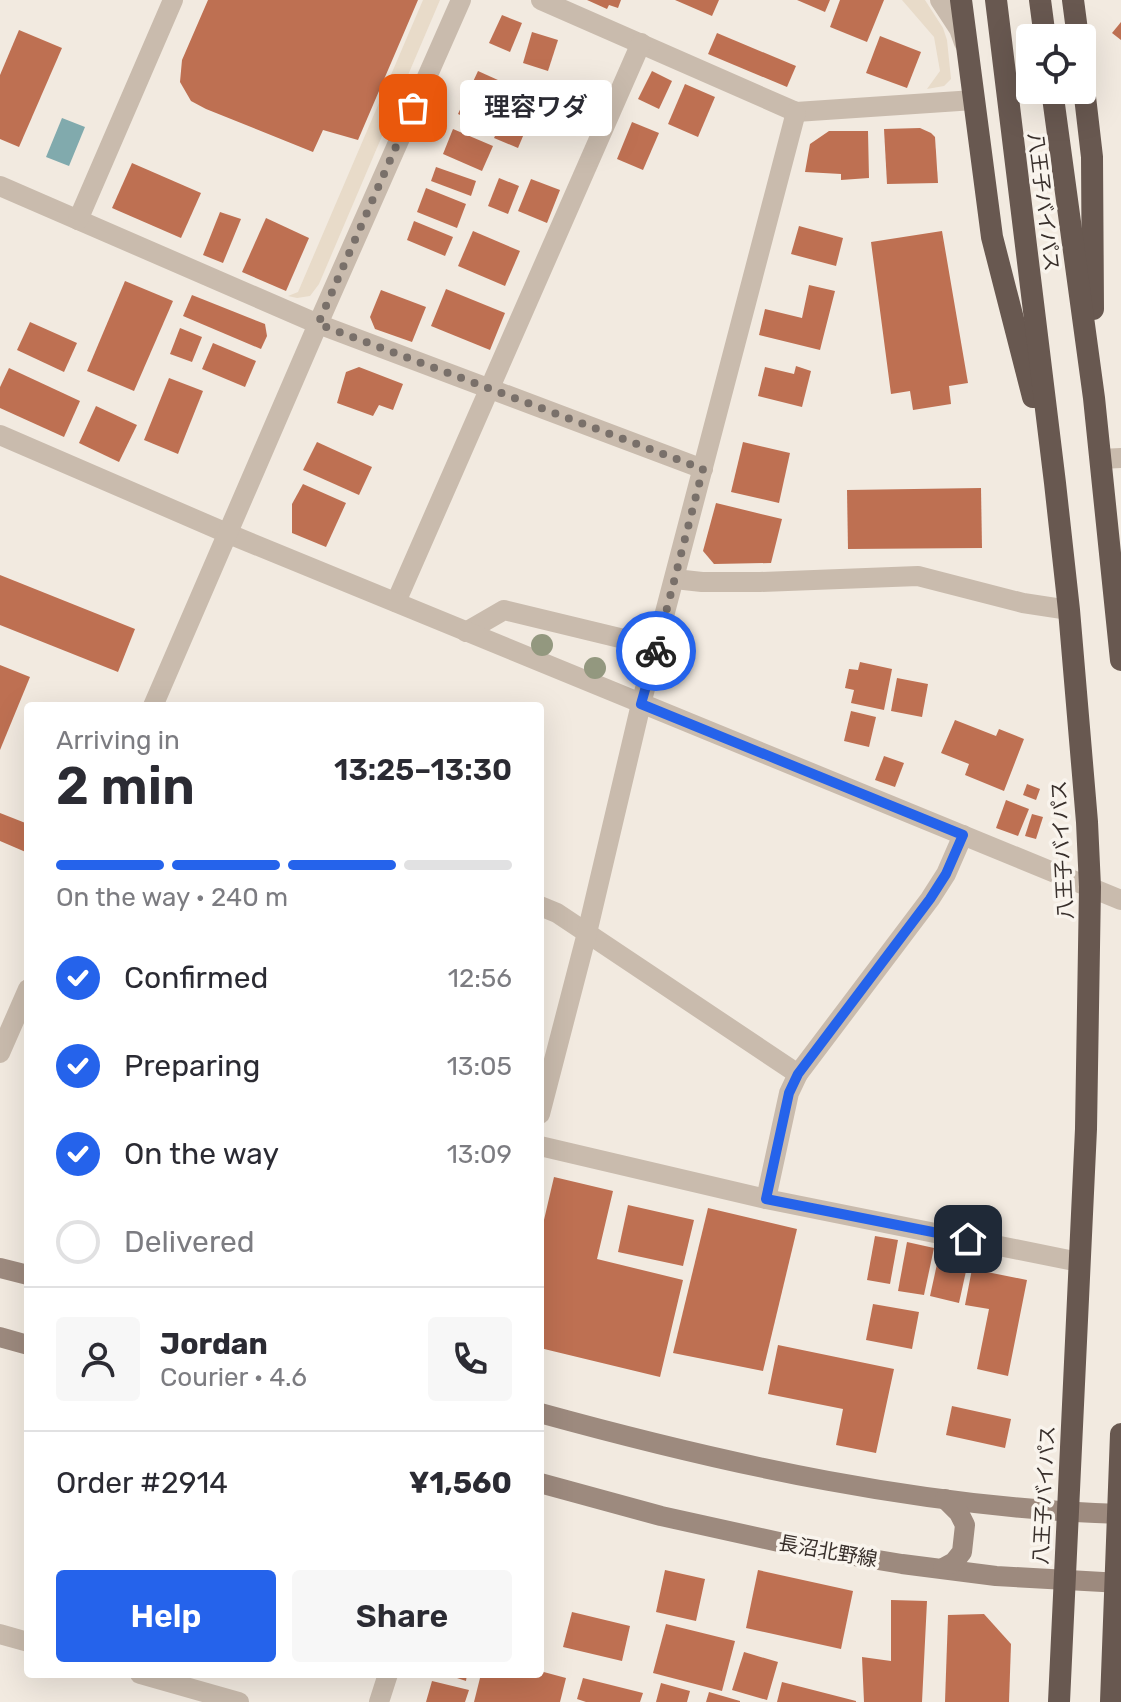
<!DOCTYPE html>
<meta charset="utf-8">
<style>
:root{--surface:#fff;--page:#f7f7f7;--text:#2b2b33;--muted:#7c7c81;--line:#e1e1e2;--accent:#2563eb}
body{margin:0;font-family:Rubik,"Noto Sans JP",sans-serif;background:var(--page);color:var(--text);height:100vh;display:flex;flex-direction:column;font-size:30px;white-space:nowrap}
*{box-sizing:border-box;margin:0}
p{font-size:26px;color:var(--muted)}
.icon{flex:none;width:44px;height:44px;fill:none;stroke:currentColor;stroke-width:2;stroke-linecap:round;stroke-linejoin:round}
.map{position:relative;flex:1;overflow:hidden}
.panel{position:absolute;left:24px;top:702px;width:520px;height:976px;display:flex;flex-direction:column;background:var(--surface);border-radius:8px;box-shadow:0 8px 32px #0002}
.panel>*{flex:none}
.tools{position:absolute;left:1016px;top:24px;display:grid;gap:16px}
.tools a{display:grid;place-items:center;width:80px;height:80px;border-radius:8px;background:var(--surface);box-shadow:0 8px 32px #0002;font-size:40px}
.pin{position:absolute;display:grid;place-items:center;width:68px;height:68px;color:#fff;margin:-34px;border-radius:16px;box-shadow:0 4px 12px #0006}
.courier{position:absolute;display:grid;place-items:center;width:80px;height:80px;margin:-40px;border:6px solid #2563eb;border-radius:50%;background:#fff;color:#222;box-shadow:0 2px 10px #0007}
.bubble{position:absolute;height:56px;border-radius:8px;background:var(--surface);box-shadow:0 8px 32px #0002;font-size:26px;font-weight:600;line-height:56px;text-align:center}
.headline em{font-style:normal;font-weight:600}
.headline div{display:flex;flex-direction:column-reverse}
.headline{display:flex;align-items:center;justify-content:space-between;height:136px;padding:0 32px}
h1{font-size:52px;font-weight:600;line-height:60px}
.bar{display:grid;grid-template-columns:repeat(4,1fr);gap:12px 8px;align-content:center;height:96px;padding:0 32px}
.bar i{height:10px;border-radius:6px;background:var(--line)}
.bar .selected{background:var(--accent)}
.bar p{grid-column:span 4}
.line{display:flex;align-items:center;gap:20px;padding:0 32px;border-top:2px solid var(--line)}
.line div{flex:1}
.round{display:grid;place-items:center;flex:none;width:84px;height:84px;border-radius:8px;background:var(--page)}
ol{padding:0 32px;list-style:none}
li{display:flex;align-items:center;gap:24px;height:88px}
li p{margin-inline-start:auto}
li .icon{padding:8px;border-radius:50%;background:var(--accent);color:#fff;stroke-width:4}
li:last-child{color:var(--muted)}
li i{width:44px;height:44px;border:4px solid var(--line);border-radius:50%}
.button{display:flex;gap:16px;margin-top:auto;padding:16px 32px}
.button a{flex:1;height:92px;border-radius:8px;background:var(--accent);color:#fff;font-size:32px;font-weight:600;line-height:92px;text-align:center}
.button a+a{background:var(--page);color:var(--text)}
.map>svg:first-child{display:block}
.plaza{fill:#e8dbc9}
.water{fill:#81aaad}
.building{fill:#be7052}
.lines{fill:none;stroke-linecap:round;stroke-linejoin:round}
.minor{stroke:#c9bbad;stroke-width:20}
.tertiary{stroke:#c9bbad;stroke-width:20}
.secondary{stroke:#9d8a7e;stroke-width:20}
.trunk{stroke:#685850;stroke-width:22}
.tree{fill:#93987f}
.done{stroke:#79706a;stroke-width:8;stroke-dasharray:0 14.4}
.route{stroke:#2563eb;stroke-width:10}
.labels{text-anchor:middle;stroke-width:7;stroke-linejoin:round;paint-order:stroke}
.street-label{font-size:20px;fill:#382f2b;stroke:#f9f4ed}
</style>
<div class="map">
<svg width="1121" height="1702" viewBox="0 0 1121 1702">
<rect width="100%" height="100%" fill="#f2eae0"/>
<g class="plaza">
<path d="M423,0H440L319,284L310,296L297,298L288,296L298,292Z"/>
<path d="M902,0H925L943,28L947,40L951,79L944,86L927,89L940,71L934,37Z"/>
</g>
<path class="water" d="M62,118L85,127L69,166L46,157Z"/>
<g class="building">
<path d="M208,0H418L358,140L323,130L313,152L206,109L191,101L180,82L182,60Z"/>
<path d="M587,0H621L618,8L609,5L607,9Z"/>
<path d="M675,0H719L712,16Z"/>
<path d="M797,0H830L825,12Z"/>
<path d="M840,0H884L867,42L830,27Z"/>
<path d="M502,15L522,23L510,52L489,43Z"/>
<path d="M1121,22V40L1112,33Z"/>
<path d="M19,30L62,48L19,147L0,139V75Z"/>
<path d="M532,32L558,40L548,71L523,63Z"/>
<path d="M717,33L796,66L787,87L708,54Z"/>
<path d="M880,36L921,52L907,88L866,73Z"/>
<path d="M478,71L509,85L489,128L458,114Z"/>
<path d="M652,71L672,81L659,109L638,99Z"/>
<path d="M685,84L715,97L698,137L668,124Z"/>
<path d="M552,96L592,114L584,133L544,115Z"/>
<path d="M503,119L526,129L518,148L494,138Z"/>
<path d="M632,122L659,133L643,170L617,159Z"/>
<path d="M920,128L931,133L935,137L938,183L887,184L884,129Z"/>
<path d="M453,129L493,146L482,171L443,154Z"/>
<path d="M829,131H868L869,178L841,180V174L805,172L810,144Z"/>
<path d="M132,163L201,193L181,238L112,208Z"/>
<path d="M436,167L476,181L471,196L431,181Z"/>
<path d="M499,178L519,186L508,214L488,206Z"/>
<path d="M531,179L560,190L547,223L518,211Z"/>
<path d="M426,188L466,204L457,228L417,212Z"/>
<path d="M220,212L241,219L223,263L203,255Z"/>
<path d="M266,218L309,238L286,291L242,272Z"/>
<path d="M414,221L453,237L445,256L407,240Z"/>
<path d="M799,226L843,238L836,266L791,254Z"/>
<path d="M473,231L520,251L505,286L458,266Z"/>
<path d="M942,231L968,383L949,386L951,404L913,410L910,391L891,394L871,242Z"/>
<path d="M125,281L173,301L134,391L87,371Z"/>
<path d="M809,285L835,291L820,350L759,335L765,309L802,318Z"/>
<path d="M446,289L505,313L490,350L431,326Z"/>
<path d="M381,290L426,307L412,342L375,329L370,317Z"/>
<path d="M192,295L265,324L267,336L261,349L183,316Z"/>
<path d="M30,322L77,343L64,372L17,350Z"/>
<path d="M180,328L202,337L192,362L170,354Z"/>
<path d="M213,343L256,361L245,387L202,369Z"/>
<path d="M796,366L811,371L802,407L758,396L765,367L794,374Z"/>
<path d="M359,367L403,384L393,410L379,405L373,416L337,403L346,372Z"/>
<path d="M9,368L80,401L64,437L0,408V387Z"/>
<path d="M169,378L203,391L178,454L144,440Z"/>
<path d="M96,406L137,425L119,462L79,443Z"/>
<path d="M317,442L372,467L359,495L303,470Z"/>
<path d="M743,442L790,453L779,503L731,492Z"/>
<path d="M303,484L346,503L326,547L292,533V504Z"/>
<path d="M981,488L982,548L848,549L847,490Z"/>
<path d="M716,503L782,519L771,563L714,564L703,551Z"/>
<path d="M0,575L135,629L118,672L0,625Z"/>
<path d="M860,662L892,669L884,710L851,703L854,690L845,688L849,669L858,670Z"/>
<path d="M0,665L30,677L0,750Z"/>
<path d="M897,678L928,684L922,717L891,711Z"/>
<path d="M851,711L876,717L869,747L844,741Z"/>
<path d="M955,720L996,736L999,729L1024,739L1004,791L965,775L969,764L941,753Z"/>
<path d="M884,756L904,763L895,787L875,780Z"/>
<path d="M1027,784L1040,789L1036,800L1023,795Z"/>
<path d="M1006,800L1029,809L1018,836L996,828Z"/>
<path d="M0,813L28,824V853L0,841Z"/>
<path d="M1032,814L1043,817L1036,839L1025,836Z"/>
<path d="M554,1177L613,1191L597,1259L683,1280L660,1377L540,1348V1237Z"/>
<path d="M628,1205L694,1220L683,1266L618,1252Z"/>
<path d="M708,1208L797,1229L763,1371L673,1353Z"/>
<path d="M875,1236L898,1240L890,1284L867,1280Z"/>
<path d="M907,1242L934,1248L924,1295L898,1291Z"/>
<path d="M941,1246L970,1253L959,1303L930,1296Z"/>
<path d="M972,1269L1027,1280L1008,1376L977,1369L989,1309L965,1305Z"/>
<path d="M873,1304L919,1312L912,1349L866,1340Z"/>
<path d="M778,1345L894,1369L876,1453L836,1445L843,1409L768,1394Z"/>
<path d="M952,1406L1011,1419L1005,1448L946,1435Z"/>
<path d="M665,1570L705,1579L696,1621L656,1612Z"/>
<path d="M758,1570L853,1591L841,1649L746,1628Z"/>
<path d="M891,1600L927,1601L922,1702H864L862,1657L891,1661Z"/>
<path d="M572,1612L630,1626L622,1661L563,1647Z"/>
<path d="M984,1614L1011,1644L1009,1702H945L948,1615Z"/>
<path d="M666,1624L735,1641L722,1691L653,1673Z"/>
<path d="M744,1652L778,1662L767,1700L732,1690Z"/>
<path d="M540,1671L566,1678L560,1702H474L481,1674H540Z"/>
<path d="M445,1674H467L466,1681Z"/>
<path d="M583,1678L643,1693L640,1702H586L577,1699Z"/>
<path d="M432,1681L469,1690L465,1702H426Z"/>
<path d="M782,1682L856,1701V1702H777Z"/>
<path d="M661,1683L690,1691L687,1702H656Z"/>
<path d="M709,1692L740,1701V1702H706Z"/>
</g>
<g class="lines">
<g class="minor">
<path d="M541,0L796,112L974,100"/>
<path d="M0,186L318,324L703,469"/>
<path d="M78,220L173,0"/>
<path d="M1101,459L1121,458"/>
<path d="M675,579L702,582H760L918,576L1023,603L1069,610"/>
<path d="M396,602L641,43"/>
<path d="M466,632L504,610L657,647"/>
<path d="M540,906L557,913L587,933L798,1074"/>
<path d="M540,1114L587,933L641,704L796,112"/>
<path d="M540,1146L766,1199L1079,1262"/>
<path d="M766,1199L789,1093L798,1074L930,899L946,874L963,835"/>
<path d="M0,1634L28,1642"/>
<path d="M140,1674L239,1702"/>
<path d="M379,1702L388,1674"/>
</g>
<g class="tertiary">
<path d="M940,0L959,29L964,43"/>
<path d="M0,435L229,534L1121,900"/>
<path d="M153,706L318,324L461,0"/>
<path d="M0,1053L28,989"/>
</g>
<g class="secondary">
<path d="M0,1268L28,1275"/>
<path d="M0,1337L28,1345"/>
<path d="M540,1413C729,1465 924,1508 1121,1514"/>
<path d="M540,1483L661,1516L806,1548L902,1564L996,1576L1121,1583"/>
<path d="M943,1568L954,1562L962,1552L965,1525L959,1513L945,1499"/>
</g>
<g class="trunk">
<path d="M961,0L992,237L1033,397"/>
<path d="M996,0L1055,483L1069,610L1087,822L1090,887L1086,1129L1059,1702"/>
<path d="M1040,0L1045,38"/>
<path d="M1073,0L1078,38"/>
<path d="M1082,71L1092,157L1093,309"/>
<path d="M1052,90L1094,398L1121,660"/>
<path d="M1111,1702L1121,1434"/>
</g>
</g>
<g class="tree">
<circle cx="542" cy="645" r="11"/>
<circle cx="595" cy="668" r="11"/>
</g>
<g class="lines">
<path class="done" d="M413,108L318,324L703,469L656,651"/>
<path class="route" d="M656,651L641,704L963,835L946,874L930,899L798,1074L789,1093L766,1199L968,1239"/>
</g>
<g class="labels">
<g class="street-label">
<text transform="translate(1044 202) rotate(83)" y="7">八王子バイパス</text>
<text transform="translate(1062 850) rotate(-93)" y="7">八王子バイパス</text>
<text transform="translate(1044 1495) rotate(-87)" y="7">八王子バイパス</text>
<text transform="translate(828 1551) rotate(10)" y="7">長沼北野線</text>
</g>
</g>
</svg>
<div class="tools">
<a><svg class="icon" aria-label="locate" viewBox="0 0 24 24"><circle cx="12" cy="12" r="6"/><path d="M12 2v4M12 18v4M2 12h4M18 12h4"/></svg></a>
</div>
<div class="pin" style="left:413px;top:108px;background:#ea580c"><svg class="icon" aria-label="bag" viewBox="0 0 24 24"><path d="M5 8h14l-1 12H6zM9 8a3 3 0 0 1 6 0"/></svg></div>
<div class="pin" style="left:968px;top:1239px;background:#1f2937"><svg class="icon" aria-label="home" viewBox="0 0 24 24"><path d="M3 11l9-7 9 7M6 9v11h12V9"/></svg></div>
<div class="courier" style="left:656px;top:651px"><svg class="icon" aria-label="bike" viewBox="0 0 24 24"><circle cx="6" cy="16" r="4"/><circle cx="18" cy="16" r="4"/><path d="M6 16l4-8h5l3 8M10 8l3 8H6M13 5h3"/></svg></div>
<div class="bubble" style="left:460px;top:80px;width:152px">理容ワダ</div>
<section class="panel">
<div class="headline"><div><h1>2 min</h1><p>Arriving in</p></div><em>13:25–13:30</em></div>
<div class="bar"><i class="selected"></i><i class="selected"></i><i class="selected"></i><i></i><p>On the way · 240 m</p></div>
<ol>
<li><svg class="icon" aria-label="check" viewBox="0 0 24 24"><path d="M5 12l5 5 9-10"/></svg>Confirmed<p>12:56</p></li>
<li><svg class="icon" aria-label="check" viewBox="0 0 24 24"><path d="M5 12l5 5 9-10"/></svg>Preparing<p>13:05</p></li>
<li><svg class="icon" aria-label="check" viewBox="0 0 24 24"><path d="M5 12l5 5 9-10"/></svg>On the way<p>13:09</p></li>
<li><i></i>Delivered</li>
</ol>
<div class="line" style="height:144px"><a class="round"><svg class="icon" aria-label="person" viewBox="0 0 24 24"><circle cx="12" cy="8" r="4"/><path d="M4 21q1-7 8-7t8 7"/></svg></a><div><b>Jordan</b><p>Courier · 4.6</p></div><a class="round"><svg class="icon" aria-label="phone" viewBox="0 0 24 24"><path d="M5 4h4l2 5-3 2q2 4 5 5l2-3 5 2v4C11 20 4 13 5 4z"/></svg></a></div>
<div class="line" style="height:104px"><div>Order #2914</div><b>¥1,560</b></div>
<div class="button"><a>Help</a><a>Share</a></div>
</section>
</div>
